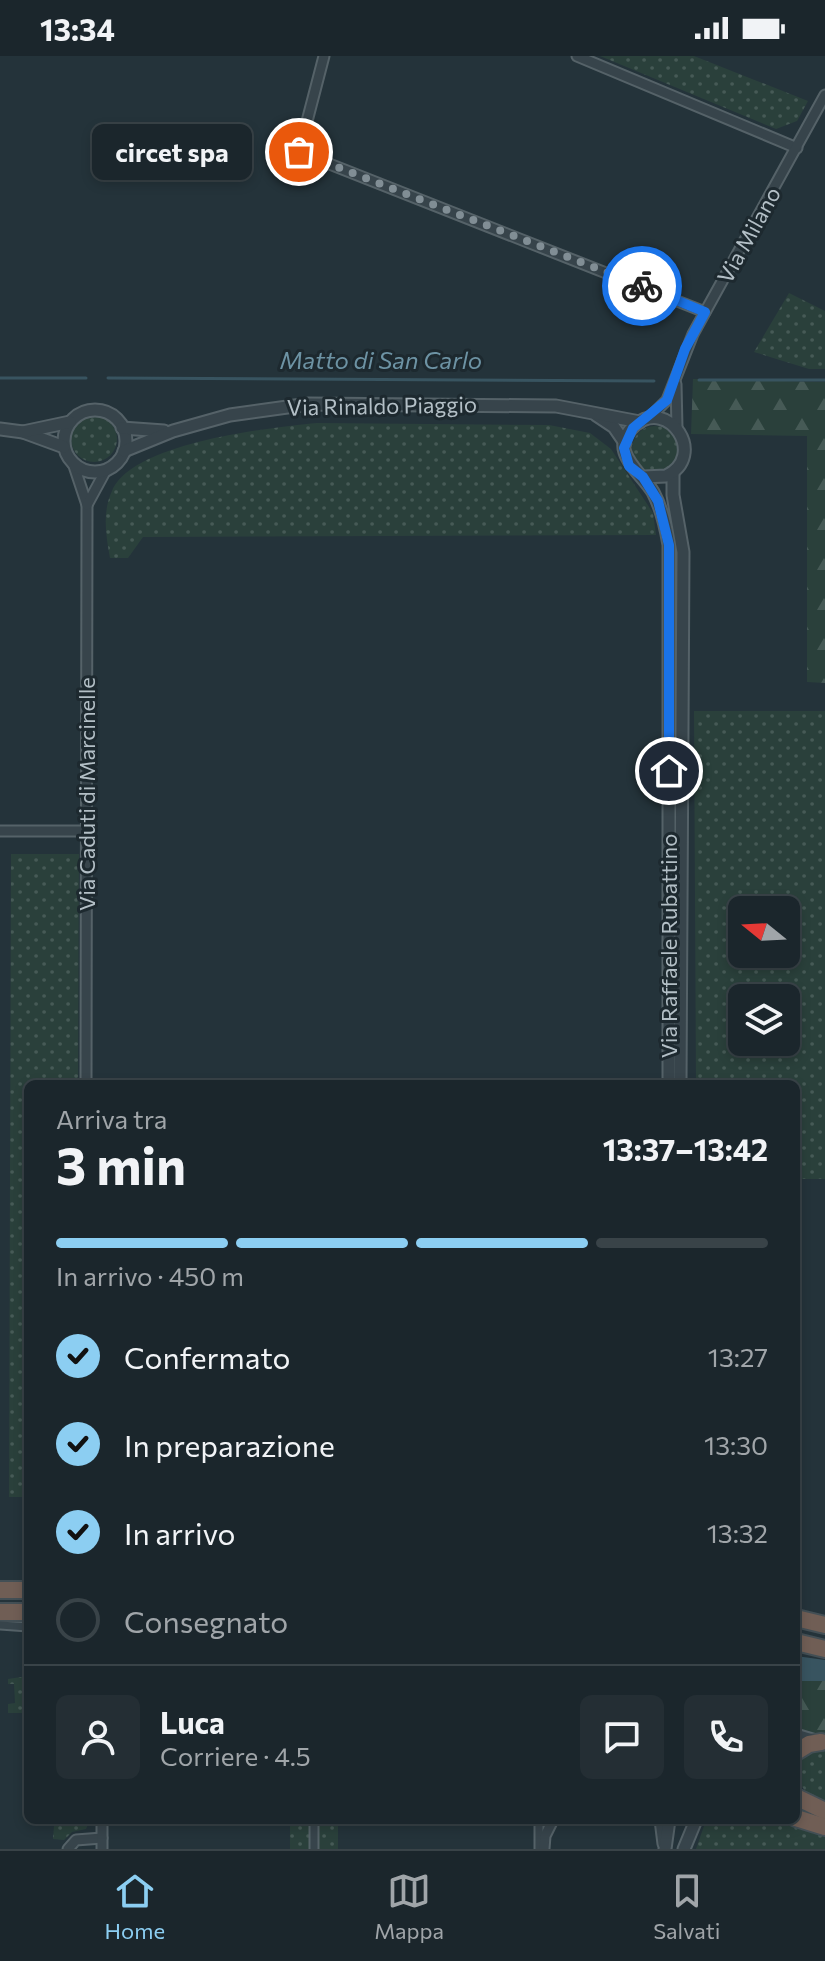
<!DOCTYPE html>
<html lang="it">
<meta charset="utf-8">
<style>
:root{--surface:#1b262c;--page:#242e34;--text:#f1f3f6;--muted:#a0a5a9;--line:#394348;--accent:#8ccef2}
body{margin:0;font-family:Commissioner,sans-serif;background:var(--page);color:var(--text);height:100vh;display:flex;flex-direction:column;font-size:30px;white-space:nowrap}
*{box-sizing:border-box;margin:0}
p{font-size:26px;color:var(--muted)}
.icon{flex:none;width:44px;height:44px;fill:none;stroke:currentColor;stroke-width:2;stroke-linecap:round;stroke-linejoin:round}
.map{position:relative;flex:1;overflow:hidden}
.sheet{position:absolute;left:24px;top:1024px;width:776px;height:744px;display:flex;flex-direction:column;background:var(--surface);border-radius:12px;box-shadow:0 4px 12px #0003,0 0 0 2px var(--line)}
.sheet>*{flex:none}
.needle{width:52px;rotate:288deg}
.tools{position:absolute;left:728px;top:840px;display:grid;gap:16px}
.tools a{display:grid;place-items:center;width:72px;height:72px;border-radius:12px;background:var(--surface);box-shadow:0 4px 12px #0003,0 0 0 2px var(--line);font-size:40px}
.pin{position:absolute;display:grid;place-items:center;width:68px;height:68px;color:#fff;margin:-34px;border:4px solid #fff;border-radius:50%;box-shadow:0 2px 8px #0007}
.courier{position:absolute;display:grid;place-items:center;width:80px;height:80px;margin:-40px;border:6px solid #1a73e8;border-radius:50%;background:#fff;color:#222;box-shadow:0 2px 10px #0007}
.bubble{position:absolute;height:56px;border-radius:12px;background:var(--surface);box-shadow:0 4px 12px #0003,0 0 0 2px var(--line);font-size:26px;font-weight:700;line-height:56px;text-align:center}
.overview em{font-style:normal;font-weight:700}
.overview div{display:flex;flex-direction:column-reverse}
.overview{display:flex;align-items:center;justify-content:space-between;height:136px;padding:0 32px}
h1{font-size:52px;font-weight:700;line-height:60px}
.bar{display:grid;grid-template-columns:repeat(4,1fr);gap:12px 8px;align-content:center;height:96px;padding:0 32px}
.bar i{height:10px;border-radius:6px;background:var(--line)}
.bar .current{background:var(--accent)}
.bar p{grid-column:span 4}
.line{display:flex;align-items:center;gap:20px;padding:0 32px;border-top:2px solid var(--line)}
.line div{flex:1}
.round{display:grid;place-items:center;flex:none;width:84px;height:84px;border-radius:12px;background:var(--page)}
ol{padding:0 32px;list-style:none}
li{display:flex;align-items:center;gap:24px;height:88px}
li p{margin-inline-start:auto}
li .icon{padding:8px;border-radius:50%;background:var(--accent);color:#111;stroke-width:4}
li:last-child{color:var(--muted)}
li i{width:44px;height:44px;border:4px solid var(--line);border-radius:50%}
.status{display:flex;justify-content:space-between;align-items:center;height:56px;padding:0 40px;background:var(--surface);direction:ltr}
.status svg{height:22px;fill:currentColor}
.tab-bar{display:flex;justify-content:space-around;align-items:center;height:112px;border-top:2px solid var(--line);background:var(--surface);font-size:22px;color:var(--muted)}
.tab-bar a{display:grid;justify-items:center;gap:4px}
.tab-bar .current{color:var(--accent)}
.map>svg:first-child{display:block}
.green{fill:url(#green-dots);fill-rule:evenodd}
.forest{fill:url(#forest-firs)}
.water{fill:#385460}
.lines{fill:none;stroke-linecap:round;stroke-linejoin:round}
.stream{stroke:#385460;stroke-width:3}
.pedestrian-casing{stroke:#556268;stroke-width:11}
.minor-casing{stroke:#556268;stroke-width:13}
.tertiary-casing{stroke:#556268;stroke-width:15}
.motorway-casing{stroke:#434f55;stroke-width:20}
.pedestrian{stroke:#37444b;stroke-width:7}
.minor{stroke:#37444b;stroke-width:9}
.tertiary{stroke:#37444b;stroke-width:11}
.motorway{stroke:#705e55;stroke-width:16}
.done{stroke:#818e95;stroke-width:8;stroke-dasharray:0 14.4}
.route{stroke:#1a73e8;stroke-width:10}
.labels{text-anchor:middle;stroke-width:6;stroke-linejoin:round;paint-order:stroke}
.street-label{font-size:22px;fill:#b3bfc6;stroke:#1d292f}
.water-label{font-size:24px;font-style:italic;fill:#6d93a4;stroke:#1d292f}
</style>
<div class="status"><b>13:34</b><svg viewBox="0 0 49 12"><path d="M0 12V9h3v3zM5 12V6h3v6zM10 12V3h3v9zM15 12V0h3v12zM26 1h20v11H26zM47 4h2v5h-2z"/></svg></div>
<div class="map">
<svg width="825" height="1793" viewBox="0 0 825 1793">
<defs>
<pattern id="green-dots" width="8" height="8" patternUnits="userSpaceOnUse" patternTransform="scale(2)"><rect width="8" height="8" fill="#2a403b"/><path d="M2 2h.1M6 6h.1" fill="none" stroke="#465a56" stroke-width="1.8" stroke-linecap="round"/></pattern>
<pattern id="forest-firs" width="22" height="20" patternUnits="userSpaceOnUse" patternTransform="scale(2)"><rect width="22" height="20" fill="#2a403b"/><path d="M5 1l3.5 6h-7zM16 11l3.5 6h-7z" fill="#465a56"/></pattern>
</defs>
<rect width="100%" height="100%" fill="#24333a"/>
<g class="green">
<path d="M600,0H694L808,45L797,65L776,73Z"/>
<path d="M789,237L825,255V313H809L754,296Z"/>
<circle cx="94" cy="383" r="23"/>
<path d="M317,367L549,369L590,377L611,393L653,457L656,479L143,481L128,502H110C106,480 102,456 112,435C133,386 269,372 317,367Z"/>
<circle cx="655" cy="393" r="23"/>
<path d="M674,493H678L676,1028H671Z"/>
<path d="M694,655H825V1123H796V1028H696ZM742,854H786V898H742ZM742,942H786V986H742Z"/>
<path d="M11,798H79L78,1028H28V1441H9Z"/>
<path d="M28,1620V1657H8V1648L15,1647L14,1628H8V1623Z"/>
<path d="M817,1692L825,1693V1748L810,1741L796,1723L798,1701Z"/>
<path d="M90,1764L86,1773L72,1776L64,1784L53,1783L54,1770L34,1765Z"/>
<rect x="290" y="1764" width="48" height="29"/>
<path d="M714,1764H770L825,1781V1793H696L704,1770Z"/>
</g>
<g class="forest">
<path d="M693,323L825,326V627L807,626V380L691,378Z"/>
<path d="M796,1625H825V1682L796,1672Z"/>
</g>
<path class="water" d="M796,1600L825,1604V1625H796Z"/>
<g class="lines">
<g class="stream">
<path d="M0,322H86"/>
<path d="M108,322L654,325"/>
<path d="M699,324H825"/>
</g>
<g class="pedestrian-casing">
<g id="pedestrian">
<path d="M0,1569L28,1571"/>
<path d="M314,1793V1764"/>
<path d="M539,1793V1764"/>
</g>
</g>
<g class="minor-casing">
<g id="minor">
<path d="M324,0L299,96L705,256"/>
<path d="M577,0L797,92"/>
<path d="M676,328L677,372"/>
<path d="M649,362L667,344L693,278L825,39"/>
<path d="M73,407L87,449L86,1028"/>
<path d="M87,449L106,414"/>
<path d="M0,775H87"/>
<path d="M796,1678L816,1684"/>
<path d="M660,1764L663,1788"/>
<path d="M68,1793L76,1784L102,1782"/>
<path d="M102,1793V1764"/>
<path d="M544,1793L545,1780L553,1764"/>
</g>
</g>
<g class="tertiary-casing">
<g id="tertiary">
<circle cx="95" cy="385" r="31"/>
<path d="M596,359L614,371L625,387"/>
<path d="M122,372L164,375"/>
<path d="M0,373L23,376L64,391"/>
<path d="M23,376L70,366"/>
<path d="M124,395L173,375L230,359L309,348L556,350L640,366"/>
<path d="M673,417V439L683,496L680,1028"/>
<path d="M643,421L666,420C708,400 669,341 635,369C606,394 641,416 653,436C662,453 666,471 669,489V1028"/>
<path d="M665,1793L669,1764"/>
<path d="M684,1793L696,1764"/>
</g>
</g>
<g class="motorway-casing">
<g id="motorway">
<path d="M0,1534H28"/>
<path d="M0,1556H28"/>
<path d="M796,1562L825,1569"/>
<path d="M796,1586L825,1593"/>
<path d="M796,1696L809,1688L821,1686"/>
<path d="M796,1741L825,1755"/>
<path d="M796,1762L825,1771"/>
</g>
</g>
<use href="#pedestrian" class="pedestrian"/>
<use href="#minor" class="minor"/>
<use href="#tertiary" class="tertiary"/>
<use href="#motorway" class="motorway"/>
</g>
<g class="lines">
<path class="done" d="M299,96L642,230"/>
<path class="route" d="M642,230L705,256L685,293L667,344L633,372L624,392L629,410L643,421L658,445L669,489V715"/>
</g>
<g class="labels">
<g class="street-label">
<text transform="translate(749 179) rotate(-61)" y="8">Via Milano</text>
<text transform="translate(382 350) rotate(-1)" y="8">Via Rinaldo Piaggio</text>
<text transform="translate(87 738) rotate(-90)" y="8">Via Caduti di Marcinelle</text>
<text transform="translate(669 890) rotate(-90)" y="8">Via Raffaele Rubattino</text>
</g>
<g class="water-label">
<text x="381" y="313">Matto di San Carlo</text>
</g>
</g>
</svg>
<div class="tools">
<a><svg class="needle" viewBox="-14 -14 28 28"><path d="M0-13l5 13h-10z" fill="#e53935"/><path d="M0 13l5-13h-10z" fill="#a0a5a9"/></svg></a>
<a><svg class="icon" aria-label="layers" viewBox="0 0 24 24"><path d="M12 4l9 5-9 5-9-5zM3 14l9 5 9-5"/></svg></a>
</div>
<div class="pin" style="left:299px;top:96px;background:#ea580c"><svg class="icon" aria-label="bag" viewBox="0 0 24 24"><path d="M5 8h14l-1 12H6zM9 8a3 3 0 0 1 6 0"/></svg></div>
<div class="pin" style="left:669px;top:715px;background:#1f2937"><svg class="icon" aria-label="home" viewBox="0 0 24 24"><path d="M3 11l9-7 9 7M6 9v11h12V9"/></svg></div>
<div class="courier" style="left:642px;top:230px"><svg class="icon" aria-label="bike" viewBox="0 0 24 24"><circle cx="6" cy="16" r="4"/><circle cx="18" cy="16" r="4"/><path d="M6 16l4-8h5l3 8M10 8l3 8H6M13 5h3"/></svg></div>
<div class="bubble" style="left:92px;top:68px;width:160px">circet spa</div>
<section class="sheet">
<div class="overview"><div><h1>3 min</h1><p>Arriva tra</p></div><em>13:37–13:42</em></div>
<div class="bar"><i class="current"></i><i class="current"></i><i class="current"></i><i></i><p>In arrivo · 450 m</p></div>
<ol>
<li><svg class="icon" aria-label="check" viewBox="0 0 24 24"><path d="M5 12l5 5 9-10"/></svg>Confermato<p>13:27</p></li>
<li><svg class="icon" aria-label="check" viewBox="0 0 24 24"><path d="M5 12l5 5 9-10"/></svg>In preparazione<p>13:30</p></li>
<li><svg class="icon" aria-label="check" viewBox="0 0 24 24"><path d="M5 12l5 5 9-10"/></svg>In arrivo<p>13:32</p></li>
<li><i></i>Consegnato</li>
</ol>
<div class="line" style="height:144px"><a class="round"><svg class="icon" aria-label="person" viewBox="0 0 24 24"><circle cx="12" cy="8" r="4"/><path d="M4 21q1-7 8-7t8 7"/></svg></a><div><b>Luca</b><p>Corriere · 4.5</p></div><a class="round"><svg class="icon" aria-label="chat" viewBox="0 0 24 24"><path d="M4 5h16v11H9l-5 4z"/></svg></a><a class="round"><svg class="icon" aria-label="phone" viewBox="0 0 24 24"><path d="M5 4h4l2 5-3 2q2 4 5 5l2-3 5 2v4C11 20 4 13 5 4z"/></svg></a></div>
</section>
</div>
<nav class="tab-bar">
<a class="current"><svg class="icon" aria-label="home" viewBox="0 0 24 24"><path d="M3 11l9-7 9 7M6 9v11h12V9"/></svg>Home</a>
<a><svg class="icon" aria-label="map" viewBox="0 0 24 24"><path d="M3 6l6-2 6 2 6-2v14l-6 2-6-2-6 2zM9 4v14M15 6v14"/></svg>Mappa</a>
<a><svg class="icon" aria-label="saved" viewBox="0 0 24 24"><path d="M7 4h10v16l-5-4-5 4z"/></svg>Salvati</a>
</nav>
